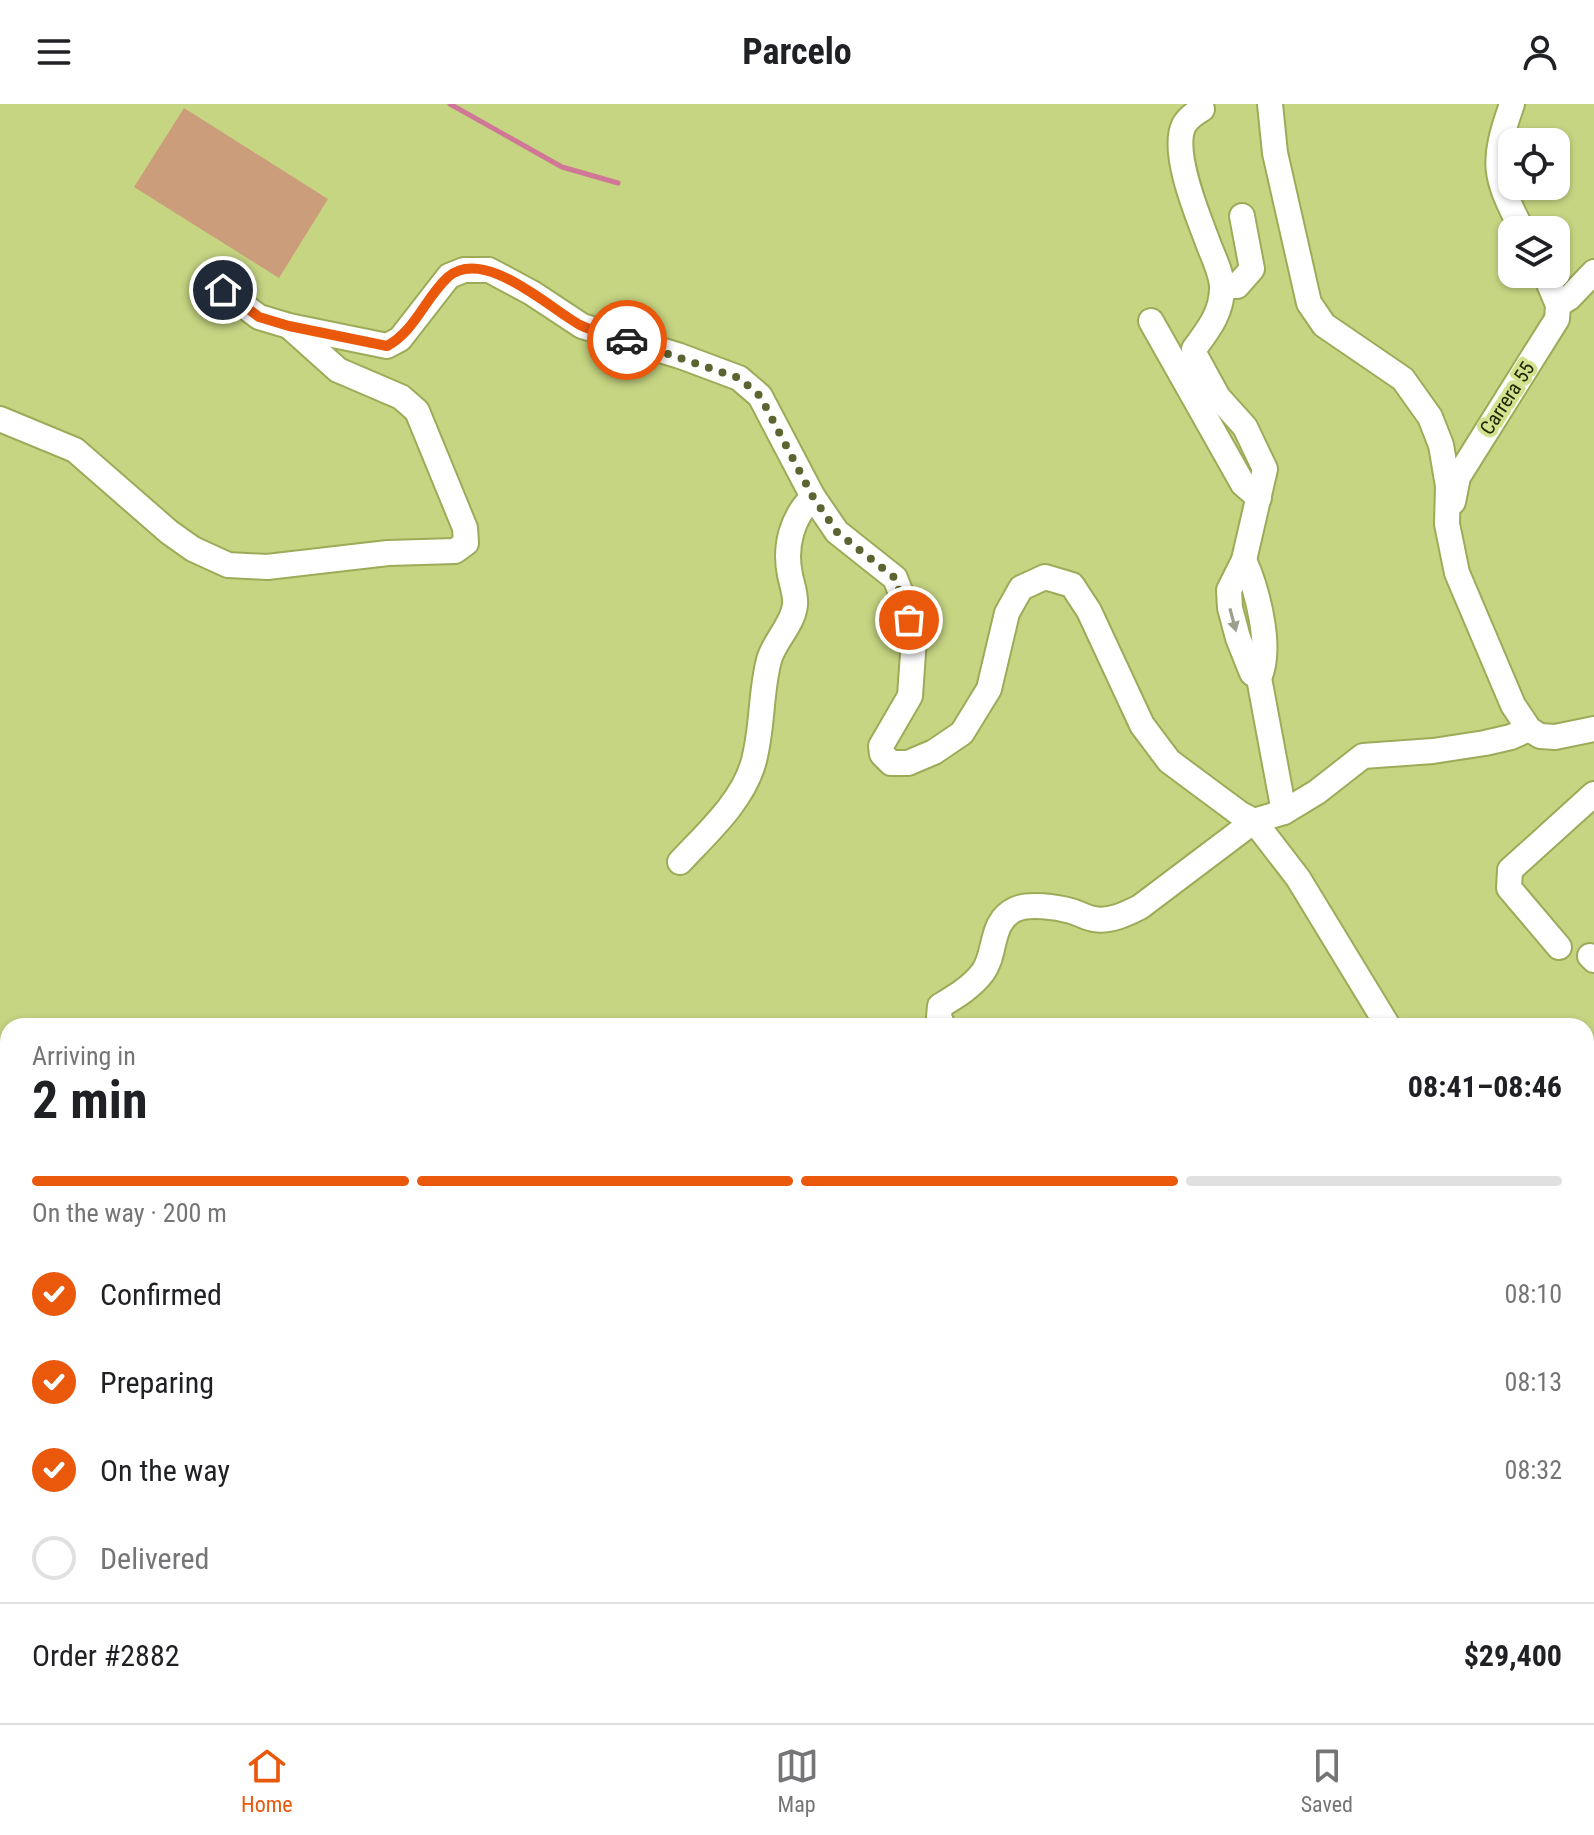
<!DOCTYPE html>
<meta charset="utf-8">
<style>
:root{--surface:#fff;--page:#f2f2f2;--text:#202124;--muted:#757577;--line:#e0e0e0;--accent:#ea580c}
body{margin:0;font-family:"Roboto Condensed",sans-serif;background:var(--page);color:var(--text);height:100vh;display:flex;flex-direction:column;font-size:30px;white-space:nowrap}
*{box-sizing:border-box;margin:0}
p{font-size:26px;color:var(--muted)}
.icon{flex:none;width:44px;height:44px;fill:none;stroke:currentColor;stroke-width:2;stroke-linecap:round;stroke-linejoin:round}
.map{position:relative;flex:1;overflow:hidden}
.panel{position:absolute;left:0px;top:914px;width:1594px;height:706px;display:flex;flex-direction:column;background:var(--surface);border-radius:24px 24px 0 0;box-shadow:0 2px 6px #0004}
.panel>*{flex:none}
.buttons{position:absolute;left:1498px;top:24px;display:grid;gap:16px}
.buttons a{display:grid;place-items:center;width:72px;height:72px;border-radius:16px;background:var(--surface);box-shadow:0 2px 6px #0004;font-size:40px}
.pin{position:absolute;display:grid;place-items:center;width:68px;height:68px;color:#fff;margin:-34px;border:4px solid #fff;border-radius:50%;box-shadow:0 2px 8px #0007}
.courier{position:absolute;display:grid;place-items:center;width:80px;height:80px;margin:-40px;border:6px solid #ea580c;border-radius:50%;background:#fff;color:#222;box-shadow:0 2px 10px #0007}
.head em{font-style:normal;font-weight:700}
.head div{display:flex;flex-direction:column-reverse}
.head{display:flex;align-items:center;justify-content:space-between;height:136px;padding:0 32px}
h1{font-size:52px;font-weight:700;line-height:60px}
.bar{display:grid;grid-template-columns:repeat(4,1fr);gap:12px 8px;align-content:center;height:96px;padding:0 32px}
.bar i{height:10px;border-radius:6px;background:var(--line)}
.bar .on{background:var(--accent)}
.bar p{grid-column:span 4}
.line{display:flex;align-items:center;gap:20px;padding:0 32px;border-top:2px solid var(--line)}
.line div{flex:1}
ol{padding:0 32px;list-style:none}
li{display:flex;align-items:center;gap:24px;height:88px}
li p{margin-inline-start:auto}
li .icon{padding:8px;border-radius:50%;background:var(--accent);color:#fff;stroke-width:4}
li:last-child{color:var(--muted)}
li i{width:44px;height:44px;border:4px solid var(--line);border-radius:50%}
header{display:flex;justify-content:space-between;align-items:center;height:104px;padding:0 32px;background:var(--surface);font-size:36px;font-weight:700}
.dock{display:flex;justify-content:space-around;align-items:center;height:112px;border-top:2px solid var(--line);background:var(--surface);font-size:22px;color:var(--muted)}
.dock a{display:grid;justify-items:center;gap:4px}
.dock .on{color:var(--accent)}
.map>svg:first-child{display:block}
.green{fill:#cc9d7b}
.lines{fill:none;stroke-linecap:round;stroke-linejoin:round}
.stream{stroke:#d07798;stroke-width:5}
.minor-casing{stroke:#9dab59;stroke-width:28}
.major-casing{stroke:#fff;stroke-width:34}
.minor{stroke:#fff;stroke-width:24}
.major{stroke:#cbe6f8;stroke-width:30}
.oneway{fill:#9c9e8e}
.done{stroke:#5c6531;stroke-width:8;stroke-dasharray:0 14.4}
.route{stroke:#ea580c;stroke-width:10}
.labels{text-anchor:middle;stroke-width:8;stroke-linejoin:round;paint-order:stroke}
.street-label{font-size:20px;fill:#232805;stroke:#d3e28f}
</style>
<header><svg class="icon" aria-label="menu" viewBox="0 0 24 24"><path d="M4 6h16M4 12h16M4 18h16"/></svg>Parcelo<svg class="icon" aria-label="person" viewBox="0 0 24 24"><circle cx="12" cy="8" r="4"/><path d="M4 21q1-7 8-7t8 7"/></svg></header>
<div class="map">
<svg width="1594" height="1619" viewBox="0 0 1594 1619">
<rect width="100%" height="100%" fill="#c6d582"/>
<path class="green" d="M184,4L328,95L279,174L134,83Z"/>
<g class="lines">
<g class="stream">
<path d="M450,0L562,63L618,79"/>
<path d="M0,1446L8,1448"/>
<path d="M432,1619V1612"/>
</g>
<g class="minor-casing">
<g id="minor">
<path d="M1270,0L1275,49L1309,199L1324,221L1403,275L1430,313L1441,341L1448,382L1447,420L1457,469L1513,601L1529,625L1540,632L1555,633L1594,625"/>
<path d="M1512,0C1491,60 1494,71 1522,126"/>
<path d="M1202,5C1195,9 1188,14 1184,21C1171,47 1197,110 1207,136C1212,151 1222,168 1222,184C1222,209 1208,226 1194,245L1195,251L1218,293L1245,323L1265,365L1244,456L1229,486L1230,504L1238,534L1252,569L1259,574L1284,708"/>
<path d="M1222,182H1237L1252,165L1242,112"/>
<path d="M223,186L259,213L289,222L387,242L400,235L449,172L464,166H489L532,189L582,222L680,252L739,274L760,292L813,393L837,428L895,474L904,497L914,535L910,592L881,642L882,650L891,659H908L934,648L962,629L989,585L1007,509L1021,484L1045,473L1072,481L1089,507L1142,621L1169,657L1239,709L1254,717L1298,774L1388,922"/>
<path d="M1558,201L1569,194L1594,168"/>
<path d="M1151,217L1243,380L1259,394"/>
<path d="M0,315L75,346L169,428L193,445L228,461L267,463L388,449L455,447L466,439L465,424L417,307L401,293L338,266L289,222"/>
<path d="M1453,398L1458,373L1557,215L1558,201L1545,170"/>
<path d="M1244,456C1257,485 1273,544 1259,574"/>
<path d="M680,758C706,730 742,698 753,660C763,626 760,590 769,556C774,537 793,521 795,501C796,491 792,481 790,471C784,442 792,413 813,393"/>
<path d="M1559,843L1509,784L1510,766L1594,690"/>
<path d="M1590,852L1594,856"/>
<path d="M943,922L939,913L940,902C955,893 972,883 983,868C997,849 989,817 1016,805C1029,799 1057,803 1071,807C1079,809 1086,814 1094,815C1110,818 1126,810 1140,803L1254,717L1284,708L1317,688L1363,652L1433,647L1485,639L1511,633L1529,625"/>
<path d="M1586,1180L1594,1190"/>
<path d="M0,1410L8,1413"/>
<path d="M1586,1479L1594,1489"/>
<path d="M1586,1541L1594,1540"/>
<path d="M0,1558L8,1552"/>
<path d="M496,1612L499,1619"/>
<path d="M943,1612L945,1619"/>
<path d="M1281,1612L1287,1619"/>
<path d="M122,1619L123,1612"/>
<path d="M548,1619L557,1612"/>
<path d="M853,1619L860,1612"/>
<path d="M1017,1619L1029,1612"/>
<path d="M1055,1619L1067,1612"/>
<path d="M1165,1619L1176,1612"/>
<path d="M1220,1619L1229,1612"/>
<path d="M1442,1619L1449,1612"/>
</g>
</g>
<g class="major-casing">
<g id="major">
<path d="M1586,1344L1594,1338"/>
<path d="M1106,1619L1118,1612"/>
</g>
</g>
<use href="#minor" class="minor"/>
<use href="#major" class="major"/>
</g>
<defs><path id="oneway-solid" d="M-6-.8H1V-3.2L6.5 0L1 3.2V.8H-6Z" transform="scale(2)"/></defs>
<use class="oneway" href="#oneway-solid" transform="translate(1233 516) rotate(75)"/>
<g class="lines">
<path class="done" d="M627,236L739,274L760,292L813,393L837,428L895,474L909,516"/>
<path class="route" d="M223,186L259,213L289,222L387,242C415,227 425,194 448,173C484,142 549,204 580,221C594,228 612,231 627,236"/>
</g>
<g class="labels">
<g class="street-label">
<text transform="translate(1507 294) rotate(-57)" y="7">Carrera 55</text>
</g>
</g>
</svg>
<div class="buttons">
<a><svg class="icon" aria-label="locate" viewBox="0 0 24 24"><circle cx="12" cy="12" r="6"/><path d="M12 2v4M12 18v4M2 12h4M18 12h4"/></svg></a>
<a><svg class="icon" aria-label="layers" viewBox="0 0 24 24"><path d="M12 4l9 5-9 5-9-5zM3 14l9 5 9-5"/></svg></a>
</div>
<div class="pin" style="left:909px;top:516px;background:#ea580c"><svg class="icon" aria-label="bag" viewBox="0 0 24 24"><path d="M5 8h14l-1 12H6zM9 8a3 3 0 0 1 6 0"/></svg></div>
<div class="pin" style="left:223px;top:186px;background:#1f2937"><svg class="icon" aria-label="home" viewBox="0 0 24 24"><path d="M3 11l9-7 9 7M6 9v11h12V9"/></svg></div>
<div class="courier" style="left:627px;top:236px"><svg class="icon" aria-label="car" viewBox="0 0 24 24"><path d="M5 17H2v-5l4-1 3-4h7l3 4 3 1v5h-3M9 17h6M6 11h13"/><circle cx="7" cy="17" r="2"/><circle cx="17" cy="17" r="2"/></svg></div>
<section class="panel">
<div class="head"><div><h1>2 min</h1><p>Arriving in</p></div><em>08:41–08:46</em></div>
<div class="bar"><i class="on"></i><i class="on"></i><i class="on"></i><i></i><p>On the way · 200 m</p></div>
<ol>
<li><svg class="icon" aria-label="check" viewBox="0 0 24 24"><path d="M5 12l5 5 9-10"/></svg>Confirmed<p>08:10</p></li>
<li><svg class="icon" aria-label="check" viewBox="0 0 24 24"><path d="M5 12l5 5 9-10"/></svg>Preparing<p>08:13</p></li>
<li><svg class="icon" aria-label="check" viewBox="0 0 24 24"><path d="M5 12l5 5 9-10"/></svg>On the way<p>08:32</p></li>
<li><i></i>Delivered</li>
</ol>
<div class="line" style="height:104px"><div>Order #2882</div><b>$29,400</b></div>
</section>
</div>
<nav class="dock">
<a class="on"><svg class="icon" aria-label="home" viewBox="0 0 24 24"><path d="M3 11l9-7 9 7M6 9v11h12V9"/></svg>Home</a>
<a><svg class="icon" aria-label="map" viewBox="0 0 24 24"><path d="M3 6l6-2 6 2 6-2v14l-6 2-6-2-6 2zM9 4v14M15 6v14"/></svg>Map</a>
<a><svg class="icon" aria-label="saved" viewBox="0 0 24 24"><path d="M7 4h10v16l-5-4-5 4z"/></svg>Saved</a>
</nav>
